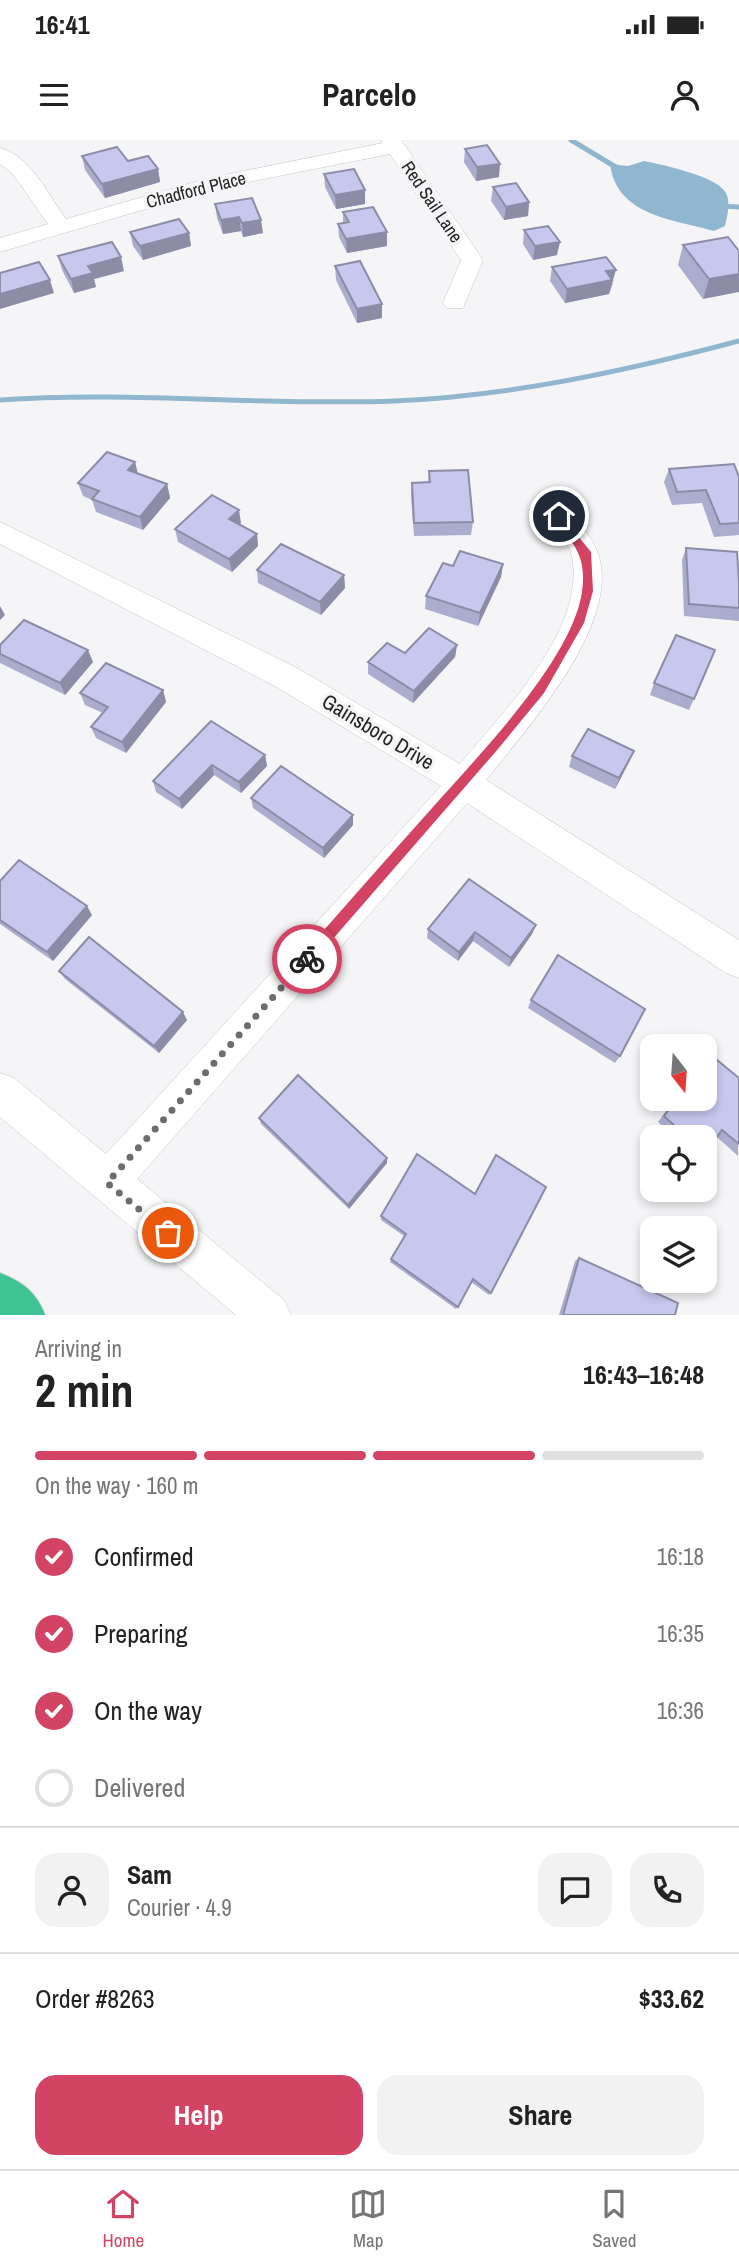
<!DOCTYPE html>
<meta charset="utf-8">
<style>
:root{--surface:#fff;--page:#f2f2f2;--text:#222;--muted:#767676;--line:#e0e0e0;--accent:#d34464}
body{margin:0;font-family:"Archivo Narrow",sans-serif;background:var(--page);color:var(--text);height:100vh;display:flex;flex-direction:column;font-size:26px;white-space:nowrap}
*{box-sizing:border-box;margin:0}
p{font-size:23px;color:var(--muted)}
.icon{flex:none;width:38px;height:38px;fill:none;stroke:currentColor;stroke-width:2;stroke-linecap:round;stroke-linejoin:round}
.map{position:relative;height:1175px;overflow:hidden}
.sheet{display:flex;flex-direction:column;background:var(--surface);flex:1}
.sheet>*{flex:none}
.needle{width:46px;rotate:163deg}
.controls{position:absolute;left:640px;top:894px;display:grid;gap:14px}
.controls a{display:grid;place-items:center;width:77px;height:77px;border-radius:14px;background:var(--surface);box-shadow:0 4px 10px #0003;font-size:35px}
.pin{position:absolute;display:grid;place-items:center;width:60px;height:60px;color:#fff;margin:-30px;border:4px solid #fff;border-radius:50%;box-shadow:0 2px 7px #0007}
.courier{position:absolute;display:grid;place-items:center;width:70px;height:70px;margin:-35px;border:5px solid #d34464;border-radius:50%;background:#fff;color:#222;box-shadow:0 2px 9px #0007}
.summary em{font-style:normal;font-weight:700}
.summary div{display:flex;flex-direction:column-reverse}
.summary{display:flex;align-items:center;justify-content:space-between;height:119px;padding:0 35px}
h1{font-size:46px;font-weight:700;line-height:52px}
.bar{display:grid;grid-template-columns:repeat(4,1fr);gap:10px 7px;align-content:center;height:84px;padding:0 35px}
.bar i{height:9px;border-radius:5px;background:var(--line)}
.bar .active{background:var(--accent)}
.bar p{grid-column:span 4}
.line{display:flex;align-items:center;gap:18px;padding:0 35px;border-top:2px solid var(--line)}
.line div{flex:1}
.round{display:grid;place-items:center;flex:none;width:74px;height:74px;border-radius:21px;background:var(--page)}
ol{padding:0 35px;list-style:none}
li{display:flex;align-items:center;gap:21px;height:77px}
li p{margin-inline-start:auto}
li .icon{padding:7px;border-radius:50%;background:var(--accent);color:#fff;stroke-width:4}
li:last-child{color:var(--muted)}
li i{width:38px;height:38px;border:4px solid var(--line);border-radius:50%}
.cta{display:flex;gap:14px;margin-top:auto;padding:14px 35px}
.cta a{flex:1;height:80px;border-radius:21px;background:var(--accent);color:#fff;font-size:28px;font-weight:700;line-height:80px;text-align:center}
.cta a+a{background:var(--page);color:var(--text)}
.status{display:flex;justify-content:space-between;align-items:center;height:49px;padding:0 35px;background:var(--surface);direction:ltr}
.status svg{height:19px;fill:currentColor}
header{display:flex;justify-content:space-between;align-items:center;height:91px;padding:0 35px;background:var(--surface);font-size:32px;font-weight:700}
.menu{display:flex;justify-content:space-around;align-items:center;height:98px;border-top:2px solid var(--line);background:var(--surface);font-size:19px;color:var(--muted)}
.menu a{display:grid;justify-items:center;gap:4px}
.menu .active{color:var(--accent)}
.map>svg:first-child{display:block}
.water{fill:#91b7d0}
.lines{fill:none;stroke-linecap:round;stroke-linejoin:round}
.stream{stroke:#91b7d0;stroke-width:5}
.minor-casing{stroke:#c5c5c8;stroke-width:1}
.highway-casing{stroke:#d3d3d3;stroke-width:2}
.minor{fill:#fff;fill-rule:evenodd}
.highway{fill:#3dc394;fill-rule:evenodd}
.wall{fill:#acacce}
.shaded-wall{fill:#8c8ca7}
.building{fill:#c8c8ef;stroke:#8c8ca7;stroke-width:2}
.route{fill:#d34464}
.done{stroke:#6d6d6f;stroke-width:7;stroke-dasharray:0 12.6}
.labels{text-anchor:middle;stroke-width:7;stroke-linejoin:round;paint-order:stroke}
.far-street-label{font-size:18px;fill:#242425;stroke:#f5f5f8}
.street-label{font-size:21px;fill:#242425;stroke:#f5f5f8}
</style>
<div class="status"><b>16:41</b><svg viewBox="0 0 49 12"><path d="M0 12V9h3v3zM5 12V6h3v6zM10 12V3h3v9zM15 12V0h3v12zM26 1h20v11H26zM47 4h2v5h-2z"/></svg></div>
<header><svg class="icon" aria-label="menu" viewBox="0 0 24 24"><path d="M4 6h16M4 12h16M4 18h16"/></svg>Parcelo<svg class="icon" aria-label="person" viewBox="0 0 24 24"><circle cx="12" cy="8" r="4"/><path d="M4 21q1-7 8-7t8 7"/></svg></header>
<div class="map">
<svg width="739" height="1175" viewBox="0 0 739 1175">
<rect width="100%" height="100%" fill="#f5f5f8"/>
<path class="water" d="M644,21C663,25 717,36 726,53C731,63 727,77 725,86L714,91C672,79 617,76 610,24L628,26Z"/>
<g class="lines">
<g class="stream">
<path d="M571,0L619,29"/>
<path d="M720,66L739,67"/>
<path d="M0,260C131,251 262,266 394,261C511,256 626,231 739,201"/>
</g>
<g class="minor-casing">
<g id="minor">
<path d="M381,0H401L483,120L463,168H447L443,163L461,120L390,14L213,49L0,112V98L48,84L13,34L0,24V8C30,15 49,56 66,79L209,38L383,3Z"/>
<path d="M559,366C573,370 580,383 588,395C641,463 528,587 486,640L739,800V838L726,833L467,663L137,1039L284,1160L291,1175H236L0,977V933L14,938L106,1014L441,646L275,546L0,404V382L297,528L460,624C503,571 586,491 572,416C570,403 552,388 545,376L549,369Z"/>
</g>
</g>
<g class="highway-casing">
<path id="highway" d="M0,1133C23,1142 36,1152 45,1175H0Z"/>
</g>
<use href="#minor" class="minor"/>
<use href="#highway" class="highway"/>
</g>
<g class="wall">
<path d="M465,9L499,37L476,41L464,22Z"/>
<path d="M82,16L128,21L158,29L160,42L105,58L85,30Z"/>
<path d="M324,34L365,64L336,69L325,47Z"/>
<path d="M493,47L529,62L528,76L504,80L491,61Z"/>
<path d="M252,58L263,93L243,97L241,91L223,94L217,78L215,64Z"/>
<path d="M343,72L387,92V106L347,113L339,97L338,84L343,83Z"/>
<path d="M524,90L557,115L533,120L523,104Z"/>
<path d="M130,92L189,93L191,106L143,120L133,106Z"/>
<path d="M728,97L703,159L678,125L683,105Z"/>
<path d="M58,116L124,131L94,139L96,147L74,153L62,130Z"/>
<path d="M335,126L382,178L357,183L336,140Z"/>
<path d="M552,127L613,143L609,154L565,163L550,141Z"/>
<path d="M135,322L138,334L167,344L170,358L143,390L96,372L92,360L83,356L78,343Z"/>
<path d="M669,329L739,337V395L714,397L702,363L672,365L664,342Z"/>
<path d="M429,331L473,382L471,395L414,396L411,356L412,343L428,342Z"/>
<path d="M241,383L239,384L257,394L258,406L232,432L178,402L175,389Z"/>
<path d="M686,408L739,441V481L684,476L682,420Z"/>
<path d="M503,424L501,437L478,486L425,469L426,456L453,426Z"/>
<path d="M257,430L344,435L345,448L321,475L258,443Z"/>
<path d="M0,505L93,522L65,555L0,523Z"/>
<path d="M457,505L455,517L413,563L368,534V522L405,513Z"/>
<path d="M654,543L694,559L689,570L650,555Z"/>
<path d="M163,550L166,562L126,613L96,598L91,587L103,573L85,565L80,553Z"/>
<path d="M211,581L265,615L267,626L241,653L214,635L182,669L156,652L153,641Z"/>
<path d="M634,611L629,622L615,649L569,627L572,616Z"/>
<path d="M251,658L353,685L324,718L253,668Z"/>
<path d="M0,741L92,775L53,821L0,784Z"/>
<path d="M536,785L532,794L509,827L473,801L458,821L427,798L428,789Z"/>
<path d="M59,831L187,880L159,913L65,839Z"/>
<path d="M531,860L620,916L615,923L528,868Z"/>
<path d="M711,915L739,938L738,1016L717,997L675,998L658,982L675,959H705V920Z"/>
<path d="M259,978L387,1023L349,1069L261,984Z"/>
<path d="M417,1014L491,1153L489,1155L471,1142L456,1169L390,1122L391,1119L404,1096L381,1080V1076Z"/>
<path d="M579,1118L675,1175H559L575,1121Z"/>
</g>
<g class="shaded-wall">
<path d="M500,24L499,37L476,41L477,27Z"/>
<path d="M158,29L160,42L105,58L102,44Z"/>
<path d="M365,50V64L336,69L335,55Z"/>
<path d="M529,62L528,76L504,80L506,67Z"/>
<path d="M239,77L241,91L223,94L221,80Z"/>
<path d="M261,80L263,93L243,97L242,83Z"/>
<path d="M387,92V106L347,113L346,99Z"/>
<path d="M189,93L191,106L143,120L140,106Z"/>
<path d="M560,102L557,115L533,120L535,106Z"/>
<path d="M121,117L124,131L94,139L96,147L74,153L71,139L88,126Z"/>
<path d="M616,130L609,154L565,163L567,149L606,131Z"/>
<path d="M739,134V152L703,159L709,139Z"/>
<path d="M50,140L54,153L0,169V154Z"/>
<path d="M382,164V178L357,183V169Z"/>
<path d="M135,322L138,335L128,330Z"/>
<path d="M167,344L170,358L143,390L140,377Z"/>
<path d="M239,370L241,383L231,392L229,379Z"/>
<path d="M257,394L258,406L232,432L229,419Z"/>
<path d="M503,424L501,437L478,486L480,473Z"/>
<path d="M344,435L345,448L321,475L320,462Z"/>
<path d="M0,466L5,475L0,480Z"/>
<path d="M457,505L455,517L413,563L414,551Z"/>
<path d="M88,510L93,522L65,555L60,543Z"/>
<path d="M163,550L166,562L126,613L122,602Z"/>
<path d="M634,611L629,622L615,649L619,638Z"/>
<path d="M265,615L267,626L241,653L239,642Z"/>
<path d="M212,625L214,635L182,669L179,659Z"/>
<path d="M353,675V685L324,718L323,708Z"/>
<path d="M87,766L92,775L53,821L47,812Z"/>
<path d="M536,785L532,794L509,827L511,818Z"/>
<path d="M475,792L473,801L458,821L459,812Z"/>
<path d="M183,872L187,880L159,913L154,906Z"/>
<path d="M387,1018V1023L349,1069L348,1065Z"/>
</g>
<g class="building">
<path d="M487,5L500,24L477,27L465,9Z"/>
<path d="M117,7L128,21L148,16L158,29L102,44L82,16Z"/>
<path d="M354,29L365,50L335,55L324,34Z"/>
<path d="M516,43L529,62L506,67L493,47Z"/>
<path d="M252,58L261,80L242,83L239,77L221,80L215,64Z"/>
<path d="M373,67L387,92L346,99L338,84L349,82L343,72Z"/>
<path d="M179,79L189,93L140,106L130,92Z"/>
<path d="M548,86L560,102L535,106L524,90Z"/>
<path d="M728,97L739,111V134L709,139L683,105Z"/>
<path d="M112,102L121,117L88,126L93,133L71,139L58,116Z"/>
<path d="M606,117L616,130L606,131L612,140L567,149L552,127Z"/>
<path d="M360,121L382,164L357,169L335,126Z"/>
<path d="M39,122L50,140L0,154V133Z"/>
<path d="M107,312L135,322L128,330L167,344L140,377L92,359L99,351L78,343Z"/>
<path d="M734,324L739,337V383L720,384L706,350L677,352L669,329Z"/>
<path d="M468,330L473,382L414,383L412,343L430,342L429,331Z"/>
<path d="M212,355L239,370L229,379L257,394L229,419L175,389Z"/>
<path d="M281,404L344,435L320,462L257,430Z"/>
<path d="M686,408L737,412L739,441V468L689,464Z"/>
<path d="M460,411L503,424L480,473L426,456L443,423L453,426Z"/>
<path d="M24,480L88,510L60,543L0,514V505Z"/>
<path d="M429,488L457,505L414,551L368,522L387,503L405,513Z"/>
<path d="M676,495L715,510L694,559L654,543Z"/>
<path d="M106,523L163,550L122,602L91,587L108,567L80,553Z"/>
<path d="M211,581L265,615L239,642L212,625L179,659L153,641Z"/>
<path d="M588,589L634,611L619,638L572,616Z"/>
<path d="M281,626L353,675L323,708L251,658Z"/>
<path d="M19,720L87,766L47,812L0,780V741Z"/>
<path d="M469,739L536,785L511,818L475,792L459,812L428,789Z"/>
<path d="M89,797L183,872L154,906L59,831Z"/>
<path d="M558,815L645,869L620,916L531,860Z"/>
<path d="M711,915L739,938V1004L722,990L705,1013V998H688L664,976L677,959H705V922Z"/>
<path d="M298,935L387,1018L348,1065L259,978Z"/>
<path d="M417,1014L475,1054L496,1015L546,1047L491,1153L473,1139L458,1167L391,1119L406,1094L381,1076Z"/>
<path d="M579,1118L678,1163L675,1175H563Z"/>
</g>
<path class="route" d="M559,373L591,412L593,451L584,483L544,553L498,609L312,823H303V814C346,765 389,716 433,667C478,616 572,520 582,452C587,413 573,406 554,376Z"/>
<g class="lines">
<path class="done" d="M168,1093L107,1043L307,819"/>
</g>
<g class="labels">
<g class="far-street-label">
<text transform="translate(196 50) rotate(-14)" y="6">Chadford Place</text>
<text transform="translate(432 62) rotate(56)" y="6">Red Sail Lane</text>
</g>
<g class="street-label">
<text transform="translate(378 592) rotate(31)" y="7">Gainsboro Drive</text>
</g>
</g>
</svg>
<div class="controls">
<a><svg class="needle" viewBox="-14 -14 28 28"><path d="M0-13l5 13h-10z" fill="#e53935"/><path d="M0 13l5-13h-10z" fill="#767676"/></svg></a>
<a><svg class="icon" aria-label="locate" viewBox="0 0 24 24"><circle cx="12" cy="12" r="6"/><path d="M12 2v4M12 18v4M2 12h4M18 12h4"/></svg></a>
<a><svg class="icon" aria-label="layers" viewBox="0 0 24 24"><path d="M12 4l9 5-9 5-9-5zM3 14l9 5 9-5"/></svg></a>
</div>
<div class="pin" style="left:168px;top:1093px;background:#ea580c"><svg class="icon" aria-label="bag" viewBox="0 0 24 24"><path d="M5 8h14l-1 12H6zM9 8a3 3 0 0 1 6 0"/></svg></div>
<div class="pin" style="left:559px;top:376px;background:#1f2937"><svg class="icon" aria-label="home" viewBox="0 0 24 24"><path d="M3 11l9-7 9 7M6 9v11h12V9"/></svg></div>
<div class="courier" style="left:307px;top:819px"><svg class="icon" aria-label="bike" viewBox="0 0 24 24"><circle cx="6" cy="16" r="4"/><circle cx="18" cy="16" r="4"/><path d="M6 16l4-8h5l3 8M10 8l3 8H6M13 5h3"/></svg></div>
</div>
<section class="sheet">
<div class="summary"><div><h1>2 min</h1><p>Arriving in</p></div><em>16:43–16:48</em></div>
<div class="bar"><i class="active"></i><i class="active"></i><i class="active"></i><i></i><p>On the way · 160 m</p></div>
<ol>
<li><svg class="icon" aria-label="check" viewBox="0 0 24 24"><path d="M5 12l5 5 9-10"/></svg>Confirmed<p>16:18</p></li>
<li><svg class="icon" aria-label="check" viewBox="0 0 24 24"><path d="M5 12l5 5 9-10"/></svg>Preparing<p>16:35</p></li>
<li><svg class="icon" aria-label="check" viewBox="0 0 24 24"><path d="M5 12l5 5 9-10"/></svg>On the way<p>16:36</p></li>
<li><i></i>Delivered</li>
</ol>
<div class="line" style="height:126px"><a class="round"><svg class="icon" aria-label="person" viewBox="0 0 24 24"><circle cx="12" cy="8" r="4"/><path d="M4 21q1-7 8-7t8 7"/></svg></a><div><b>Sam</b><p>Courier · 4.9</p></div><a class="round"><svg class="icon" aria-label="chat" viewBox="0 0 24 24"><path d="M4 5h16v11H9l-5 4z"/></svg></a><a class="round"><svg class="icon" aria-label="phone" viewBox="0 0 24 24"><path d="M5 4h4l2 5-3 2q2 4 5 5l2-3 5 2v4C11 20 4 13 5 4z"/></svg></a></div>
<div class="line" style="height:91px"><div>Order #8263</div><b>$33.62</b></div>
<div class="cta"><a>Help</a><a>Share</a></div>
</section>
<nav class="menu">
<a class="active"><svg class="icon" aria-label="home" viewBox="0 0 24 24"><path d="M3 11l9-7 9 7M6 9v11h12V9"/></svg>Home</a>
<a><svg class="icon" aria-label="map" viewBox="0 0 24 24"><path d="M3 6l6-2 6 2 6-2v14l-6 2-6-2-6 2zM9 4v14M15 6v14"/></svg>Map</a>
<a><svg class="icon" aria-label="saved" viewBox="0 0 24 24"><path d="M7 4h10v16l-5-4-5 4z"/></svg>Saved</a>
</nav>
